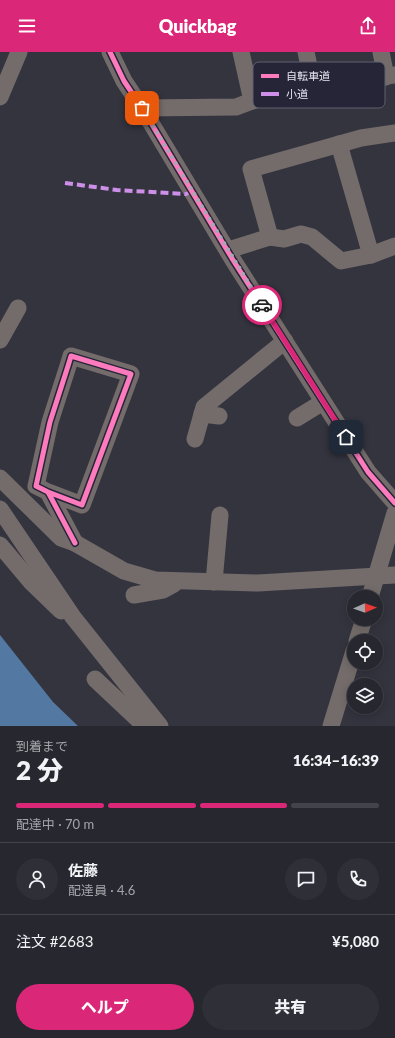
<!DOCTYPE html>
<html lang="ja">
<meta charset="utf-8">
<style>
:root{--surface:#27272f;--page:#2f2f37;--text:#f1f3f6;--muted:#a4a5aa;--line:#43444b;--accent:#db2777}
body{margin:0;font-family:Lato,"Noto Sans JP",sans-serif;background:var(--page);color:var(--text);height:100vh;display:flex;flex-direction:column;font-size:15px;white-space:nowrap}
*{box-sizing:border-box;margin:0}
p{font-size:13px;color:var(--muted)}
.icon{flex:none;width:22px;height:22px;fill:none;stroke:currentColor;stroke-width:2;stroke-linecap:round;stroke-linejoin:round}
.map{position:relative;height:674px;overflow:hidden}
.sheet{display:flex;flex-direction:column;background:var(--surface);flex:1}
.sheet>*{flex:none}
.needle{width:26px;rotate:88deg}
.fabs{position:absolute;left:347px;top:538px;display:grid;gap:8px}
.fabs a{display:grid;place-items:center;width:36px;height:36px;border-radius:50%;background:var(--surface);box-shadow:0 2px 10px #0003,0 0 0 1px var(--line);font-size:20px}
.pin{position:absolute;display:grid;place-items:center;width:34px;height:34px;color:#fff;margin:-17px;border-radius:8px;box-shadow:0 2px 6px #0006}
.courier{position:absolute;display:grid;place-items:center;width:40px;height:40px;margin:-20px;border:3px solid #db2777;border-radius:50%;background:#fff;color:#222;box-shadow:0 1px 5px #0007}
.overview em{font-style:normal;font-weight:800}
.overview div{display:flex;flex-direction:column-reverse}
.overview{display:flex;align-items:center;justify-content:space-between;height:68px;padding:0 16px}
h1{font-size:26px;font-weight:800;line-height:30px}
.bar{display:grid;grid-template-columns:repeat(4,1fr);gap:6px 4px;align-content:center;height:48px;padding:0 16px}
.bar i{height:5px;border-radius:3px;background:var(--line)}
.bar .selected{background:var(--accent)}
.bar p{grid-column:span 4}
.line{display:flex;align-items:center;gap:10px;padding:0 16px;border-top:1px solid var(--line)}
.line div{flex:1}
.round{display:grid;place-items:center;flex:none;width:42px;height:42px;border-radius:21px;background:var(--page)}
.primary-button{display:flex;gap:8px;margin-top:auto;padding:8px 16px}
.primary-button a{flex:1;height:46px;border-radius:24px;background:var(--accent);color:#fff;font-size:16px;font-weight:800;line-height:46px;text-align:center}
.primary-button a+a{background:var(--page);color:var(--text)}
header{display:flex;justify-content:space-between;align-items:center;height:52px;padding:0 16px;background:var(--accent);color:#fff;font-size:18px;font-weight:800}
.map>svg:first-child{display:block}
.water{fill:#5378a1}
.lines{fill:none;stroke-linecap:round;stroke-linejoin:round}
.minor{stroke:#746c6b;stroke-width:17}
.quiet{stroke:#ce8fe9;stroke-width:4;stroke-dasharray:8 4;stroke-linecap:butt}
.cycleway-casing{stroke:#262538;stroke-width:8}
.cycleway{stroke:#fd7abc;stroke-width:5}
.done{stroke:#a8a7b3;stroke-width:4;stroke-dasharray:0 7.2}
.route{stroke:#db2777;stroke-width:5}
.key{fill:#262538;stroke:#605f70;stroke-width:1}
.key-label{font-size:11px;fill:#e6e5f2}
</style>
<header><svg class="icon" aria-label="menu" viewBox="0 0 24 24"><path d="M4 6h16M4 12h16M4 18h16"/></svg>Quickbag<svg class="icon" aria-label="share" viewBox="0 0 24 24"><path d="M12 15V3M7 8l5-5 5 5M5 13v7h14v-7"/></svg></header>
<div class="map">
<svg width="395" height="674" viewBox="0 0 395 674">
<rect width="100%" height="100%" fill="#34343f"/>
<path class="water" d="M0,583L53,650L78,674H0Z"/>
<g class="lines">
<g class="minor">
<path d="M110,0L124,29L142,56L233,208L368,420L395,451"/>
<path d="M241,0L252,49"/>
<path d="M306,0L313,33"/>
<path d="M381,0L386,25"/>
<path d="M0,45L19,0"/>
<path d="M142,56L236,55L252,49L313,33L395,23"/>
<path d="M339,92L371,203"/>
<path d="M270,185L284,187L301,182L312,185L341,209L371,203L395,194"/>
<path d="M228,198L270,185L251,117L361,86L395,81"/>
<path d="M0,288L18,256"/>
<path d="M202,362L219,364"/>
<path d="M297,366L323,350"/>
<path d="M195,387L204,355L285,289"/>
<path d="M0,426L61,486L75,491L124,519L155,528L258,531L395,523"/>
<path d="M48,440L82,453L131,322L71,304L68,314L50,370L36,434L48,440L75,491"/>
<path d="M0,457L73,565L160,674"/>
<path d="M0,493L32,531L61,559"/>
<path d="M214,530L220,463"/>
<path d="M134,543L163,538L174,532"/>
<path d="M370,545L395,461"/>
<path d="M357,589L364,567"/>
<path d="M95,627L145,674"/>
<path d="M331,674L354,599"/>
</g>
<path class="quiet" d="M65,131L117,138L186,142L193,139"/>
<g class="cycleway-casing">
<g id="cycleway">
<path d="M110,0L124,29L142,56L233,208L368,420L395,451"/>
<path d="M48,440L82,453L131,322L71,304L68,314L50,370L36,434L48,440L75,491"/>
</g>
</g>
<use href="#cycleway" class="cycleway"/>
</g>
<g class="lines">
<path class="done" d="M142,56L262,253"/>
<path class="route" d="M262,253L346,385"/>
</g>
<rect x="253" y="10" width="132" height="46" rx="6" class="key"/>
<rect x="261" y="22" width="18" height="4" fill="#fd7abc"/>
<rect x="261" y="40" width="18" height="4" fill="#ce8fe9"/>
<g class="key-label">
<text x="286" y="28">自転車道</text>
<text x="286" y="46">小道</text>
</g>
</svg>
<div class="fabs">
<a><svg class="needle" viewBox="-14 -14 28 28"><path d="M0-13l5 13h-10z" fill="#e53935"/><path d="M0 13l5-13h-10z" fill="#a4a5aa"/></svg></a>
<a><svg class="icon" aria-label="locate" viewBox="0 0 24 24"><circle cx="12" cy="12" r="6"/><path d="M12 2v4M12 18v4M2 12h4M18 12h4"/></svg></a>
<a><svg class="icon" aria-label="layers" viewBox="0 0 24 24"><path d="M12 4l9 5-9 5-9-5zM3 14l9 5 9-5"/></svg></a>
</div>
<div class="pin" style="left:142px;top:56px;background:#ea580c"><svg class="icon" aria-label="bag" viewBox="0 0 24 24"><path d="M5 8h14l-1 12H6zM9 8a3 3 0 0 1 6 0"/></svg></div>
<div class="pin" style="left:346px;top:385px;background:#1f2937"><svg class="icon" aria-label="home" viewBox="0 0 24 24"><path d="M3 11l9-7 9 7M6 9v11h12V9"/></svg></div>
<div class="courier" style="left:262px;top:253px"><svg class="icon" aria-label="car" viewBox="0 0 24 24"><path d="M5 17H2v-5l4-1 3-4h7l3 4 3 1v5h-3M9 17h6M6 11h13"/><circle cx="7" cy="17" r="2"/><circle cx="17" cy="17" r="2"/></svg></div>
</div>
<section class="sheet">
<div class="overview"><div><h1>2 分</h1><p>到着まで</p></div><em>16:34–16:39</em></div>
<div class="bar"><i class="selected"></i><i class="selected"></i><i class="selected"></i><i></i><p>配達中 · 70 m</p></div>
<div class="line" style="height:72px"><a class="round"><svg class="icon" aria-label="person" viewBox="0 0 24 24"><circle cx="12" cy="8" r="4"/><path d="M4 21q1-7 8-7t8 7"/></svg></a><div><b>佐藤</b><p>配達員 · 4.6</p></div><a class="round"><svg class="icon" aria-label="chat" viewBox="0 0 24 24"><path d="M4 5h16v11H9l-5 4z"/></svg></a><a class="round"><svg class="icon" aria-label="phone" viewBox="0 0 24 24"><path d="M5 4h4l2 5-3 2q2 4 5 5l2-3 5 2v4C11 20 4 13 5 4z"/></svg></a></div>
<div class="line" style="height:52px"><div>注文 #2683</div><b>¥5,080</b></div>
<div class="primary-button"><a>ヘルプ</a><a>共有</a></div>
</section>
